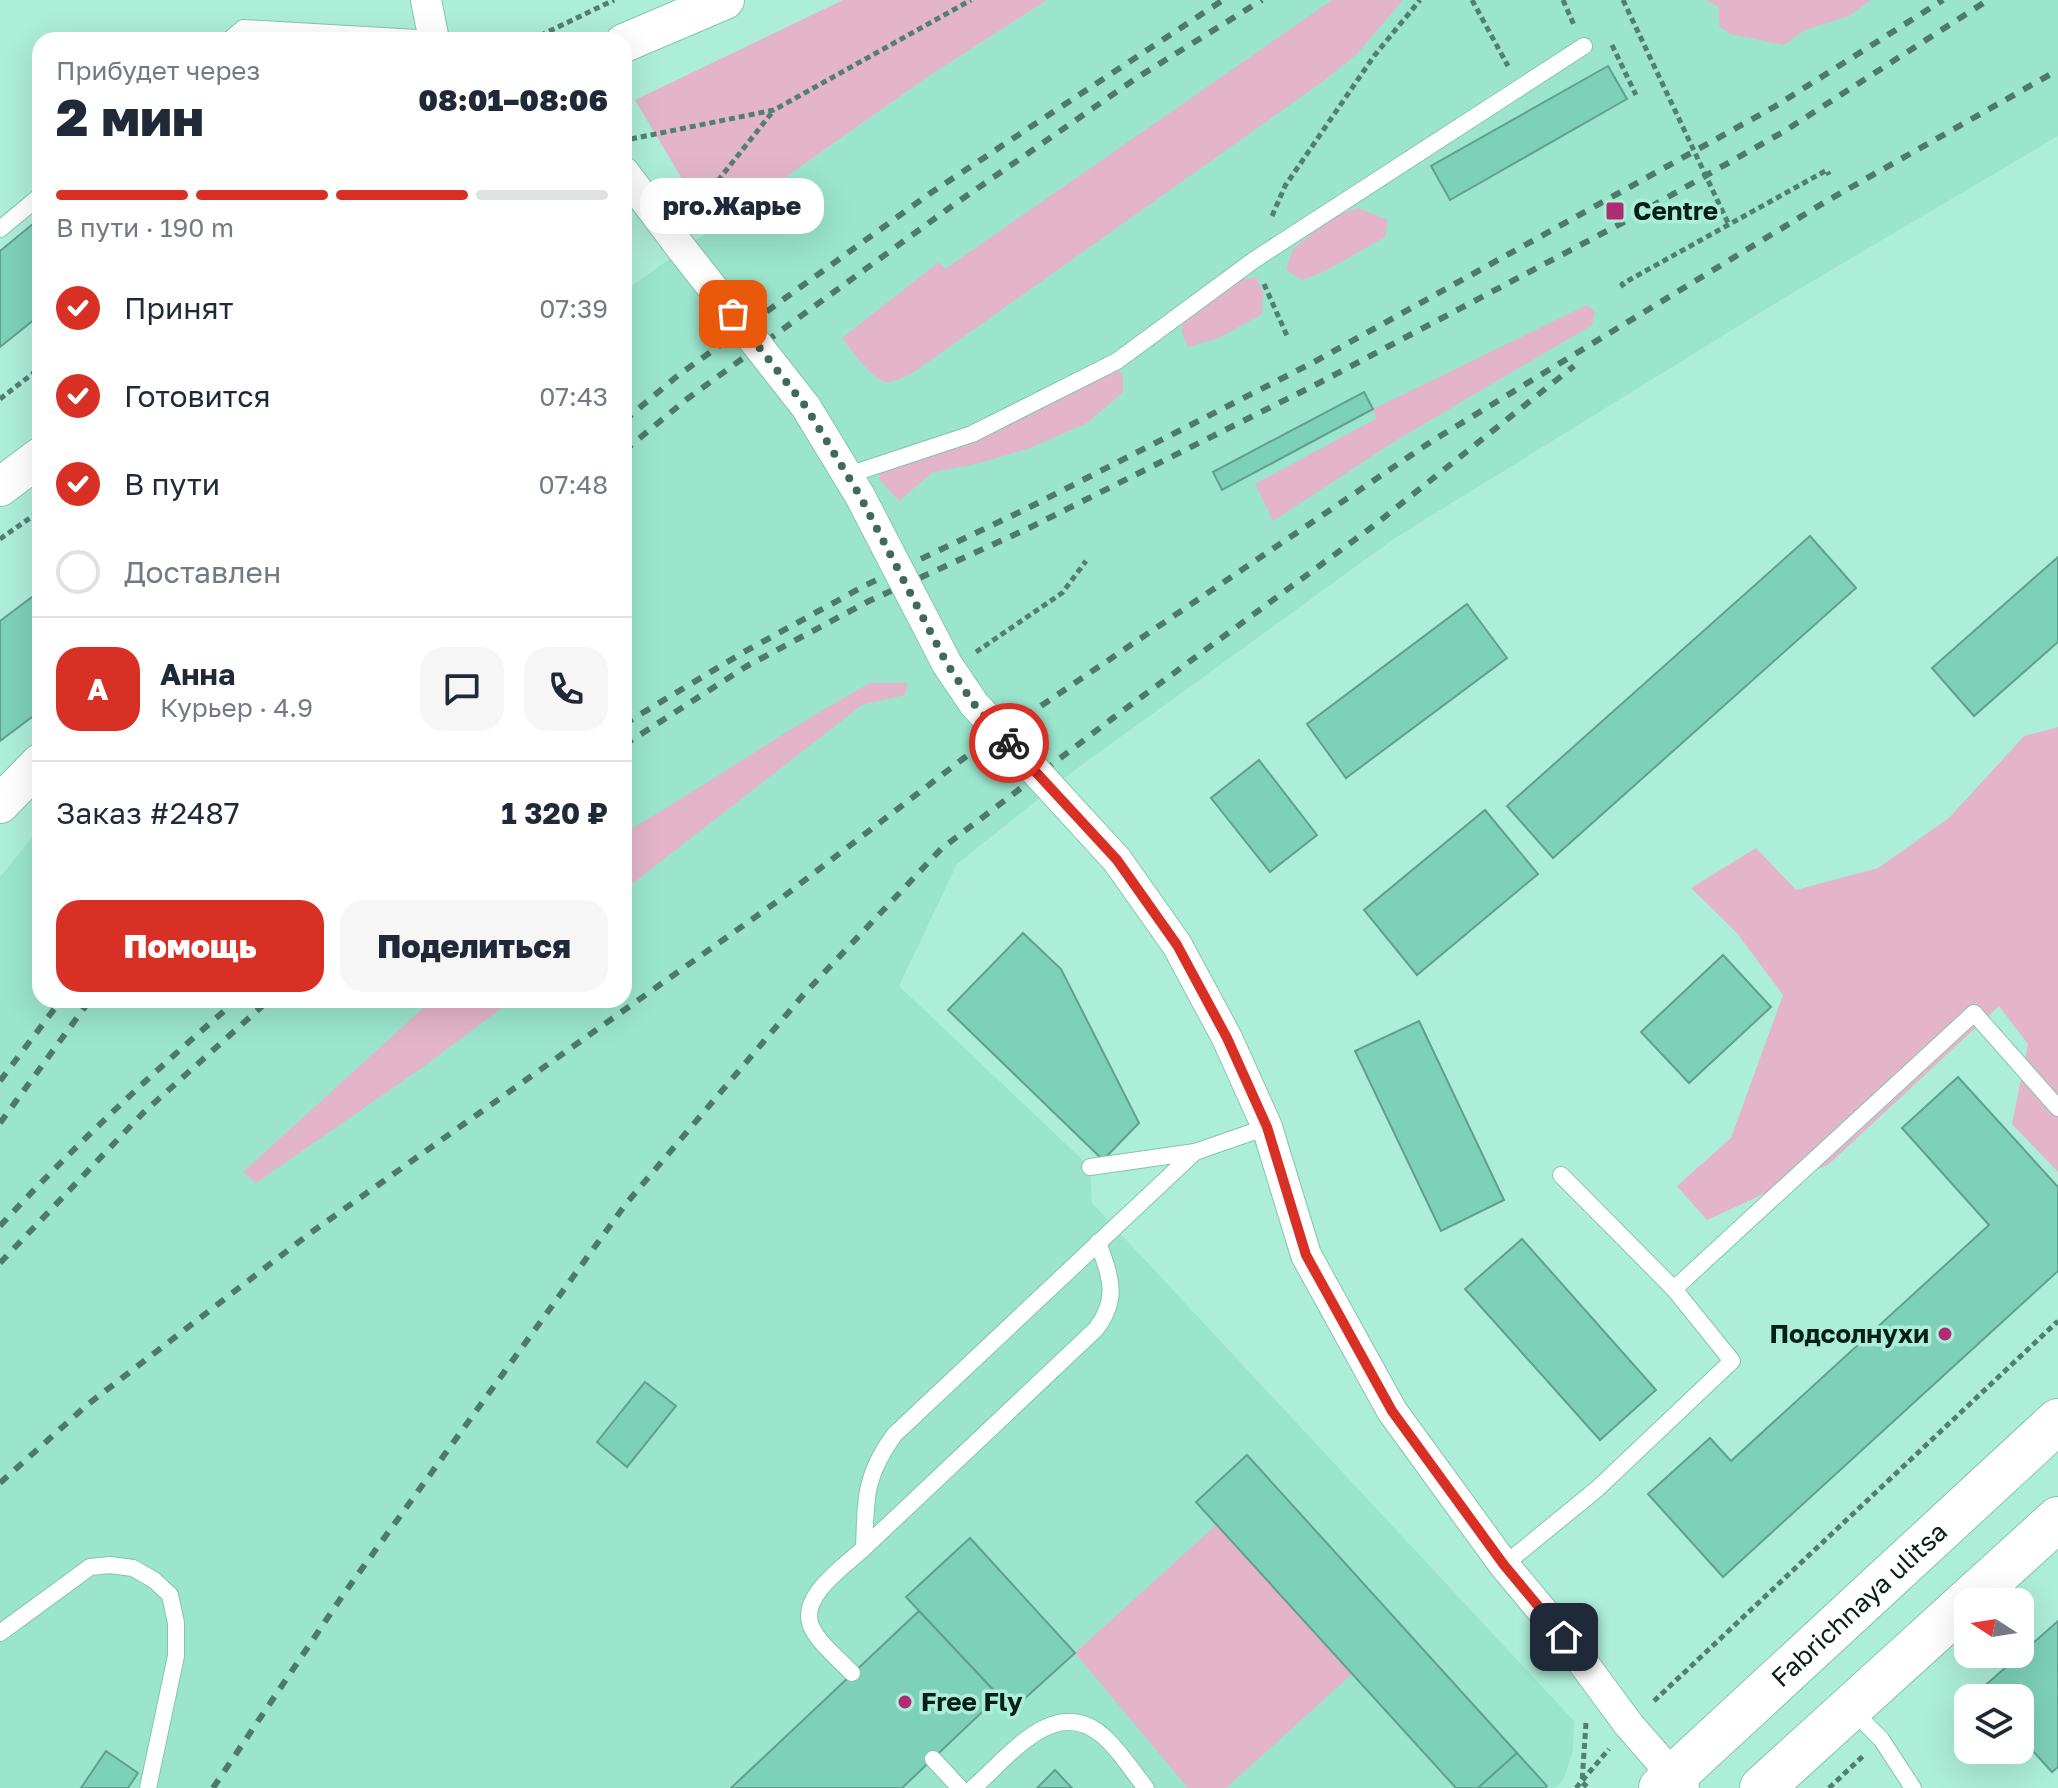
<!DOCTYPE html>
<html lang="ru">
<meta charset="utf-8">
<style>
:root{--surface:#fff;--page:#f6f6f7;--text:#1f2937;--muted:#747a83;--line:#e0e1e3;--accent:#d93025}
body{margin:0;font-family:"Golos Text",sans-serif;background:var(--page);color:var(--text);height:100vh;display:flex;flex-direction:column;font-size:30px;white-space:nowrap}
*{box-sizing:border-box;margin:0}
p{font-size:26px;color:var(--muted)}
.icon{flex:none;width:44px;height:44px;fill:none;stroke:currentColor;stroke-width:2;stroke-linecap:round;stroke-linejoin:round}
.map{position:relative;flex:1;overflow:hidden}
.side{position:absolute;left:32px;top:32px;width:600px;height:976px;display:flex;flex-direction:column;background:var(--surface);border-radius:24px;box-shadow:0 8px 32px #0002}
.side>*{flex:none}
.needle{width:52px;rotate:282deg}
.controls{position:absolute;left:1954px;top:1588px;display:grid;gap:16px}
.controls a{display:grid;place-items:center;width:80px;height:80px;border-radius:16px;background:var(--surface);box-shadow:0 8px 32px #0002;font-size:40px}
.pin{position:absolute;display:grid;place-items:center;width:68px;height:68px;color:#fff;margin:-34px;border-radius:16px;box-shadow:0 4px 12px #0006}
.courier{position:absolute;display:grid;place-items:center;width:80px;height:80px;margin:-40px;border:6px solid #d93025;border-radius:50%;background:#fff;color:#222;box-shadow:0 2px 10px #0007}
.bubble{position:absolute;height:56px;border-radius:24px;background:var(--surface);box-shadow:0 8px 32px #0002;font-size:26px;font-weight:800;line-height:56px;text-align:center}
.overview em{font-style:normal;font-weight:800}
.overview div{display:flex;flex-direction:column-reverse}
.overview{display:flex;align-items:center;justify-content:space-between;height:136px;padding:0 24px}
h1{font-size:52px;font-weight:800;line-height:60px}
.bar{display:grid;grid-template-columns:repeat(4,1fr);gap:12px 8px;align-content:center;height:96px;padding:0 24px}
.bar i{height:10px;border-radius:6px;background:var(--line)}
.bar .current{background:var(--accent)}
.bar p{grid-column:span 4}
.line{display:flex;align-items:center;gap:20px;padding:0 24px;border-top:2px solid var(--line)}
.line div{flex:1}
.round{display:grid;place-items:center;flex:none;width:84px;height:84px;border-radius:24px;background:var(--page)}
ol{padding:0 24px;list-style:none}
li{display:flex;align-items:center;gap:24px;height:88px}
li p{margin-inline-start:auto}
li .icon{padding:8px;border-radius:50%;background:var(--accent);color:#fff;stroke-width:4}
li:last-child{color:var(--muted)}
li i{width:44px;height:44px;border:4px solid var(--line);border-radius:50%}
.primary-button{display:flex;gap:16px;margin-top:auto;padding:16px 24px}
.primary-button a{flex:1;height:92px;border-radius:24px;background:var(--accent);color:#fff;font-size:32px;font-weight:800;line-height:92px;text-align:center}
.primary-button a+a{background:var(--page);color:var(--text)}
.map>svg:first-child{display:block}
.built{fill:#9be5cd}
.green{fill:#e4b5c8}
.building{fill:#7dd1b7;stroke:#62a08d;stroke-width:2}
.lines{fill:none;stroke-linecap:round;stroke-linejoin:round}
.service-casing{stroke:#85c4b0;stroke-width:18}
.minor-casing{stroke:#85c4b0;stroke-width:32}
.tertiary-casing{stroke:#85c4b0;stroke-width:40}
.primary-casing{stroke:#85c4b0;stroke-width:46}
.path{stroke:#537f72;stroke-width:5;stroke-dasharray:6 4;stroke-linecap:butt}
.service{stroke:#fff;stroke-width:16}
.minor{stroke:#fff;stroke-width:30}
.tertiary{stroke:#fff;stroke-width:38}
.primary{stroke:#fff;stroke-width:44}
.rail{stroke:#4e796c;stroke-width:6;stroke-dasharray:10 10;stroke-linecap:butt}
.minor-bridge-casing{stroke:#85c4b0;stroke-width:32;stroke-linecap:butt}
.path-bridge{stroke:#537f72;stroke-width:5;stroke-dasharray:6 4;stroke-linecap:butt}
.minor-bridge{stroke:#fff;stroke-width:30}
.done{stroke:#40685c;stroke-width:8;stroke-dasharray:0 14.4}
.route{stroke:#d93025;stroke-width:10}
.poi-dot{fill:#af2b72;stroke:#adeed9;stroke-width:3}
.labels{text-anchor:middle;stroke-width:7;stroke-linejoin:round;paint-order:stroke}
.poi-label{font-size:26px;font-weight:bold;fill:#062019;stroke:#adeed9;text-anchor:start}
.street-label{font-size:26px;fill:#062019;stroke:#adeed9}
</style>
<div class="map">
<svg width="2058" height="1788" viewBox="0 0 2058 1788">
<rect width="100%" height="100%" fill="#adeed9"/>
<path class="built" d="M1047,0H2058V136L1779,301L1395,538L1075,770L957,864L899,986L1090,1167L1092,1203L1574,1721L1573,1751L1563,1780L1555,1788H0V877L40,828V1000H624V291L929,76Z"/>
<g class="green">
<path d="M843,0H1047L929,76L712,229L635,100Z"/>
<path d="M1332,0H1403L1357,54L1322,82L914,372C907,375 897,382 889,382C874,384 851,349 842,338L939,262L945,269Z"/>
<path d="M1705,0H1871L1849,16L1805,30L1784,45L1730,34L1719,26L1718,6Z"/>
<path d="M1358,208L1388,220L1385,237L1325,271L1302,280L1286,270L1293,249L1334,216Z"/>
<path d="M1256,277L1263,292L1262,314L1219,338L1188,347L1182,333V323L1239,280Z"/>
<path d="M1587,305L1595,312L1592,325L1395,441L1273,521L1255,484L1377,418L1373,409Z"/>
<path d="M1113,365L1123,375V392L1087,423L1030,448L976,464L933,472L899,501L879,479L881,465L958,439Z"/>
<path d="M870,683H908L905,695L862,705L633,883L624,893V833C707,785 786,729 870,683Z"/>
<path d="M2058,727V1172L2012,1124L2028,1044L1999,1006L1829,1164L1707,1220L1677,1186L1731,1138L1783,995L1737,933L1691,888L1756,848L1796,890L1878,868L1949,818L2024,736Z"/>
<path d="M432,1000H512L423,1067L256,1183L243,1172Z"/>
<path d="M1217,1524L1352,1674L1226,1788H1188L1075,1653Z"/>
</g>
<g class="building">
<path d="M1608,66L1627,99L1450,200L1431,166Z"/>
<path d="M40,218V315L0,347V251Z"/>
<path d="M1364,392L1373,409L1222,490L1213,472Z"/>
<path d="M1810,536L1856,588L1553,858L1507,806Z"/>
<path d="M2058,557V642L1974,716L1932,668Z"/>
<path d="M40,591V711L0,741V621Z"/>
<path d="M1467,604L1507,658L1346,778L1307,724Z"/>
<path d="M1259,760L1317,835L1270,872L1211,798Z"/>
<path d="M1485,810L1538,874L1417,975L1364,910Z"/>
<path d="M1023,933L1061,969L1139,1123L1103,1160L948,1010Z"/>
<path d="M1723,955L1771,1007L1689,1083L1641,1032Z"/>
<path d="M1419,1021L1504,1200L1441,1231L1355,1051Z"/>
<path d="M1958,1077L2058,1187V1271L1723,1577L1648,1494L1710,1438L1731,1461L1989,1225L1902,1128Z"/>
<path d="M1522,1239L1656,1390L1600,1440L1465,1289Z"/>
<path d="M645,1382L676,1406L627,1467L597,1442Z"/>
<path d="M1247,1455L1517,1753L1478,1788H1456L1196,1502Z"/>
<path d="M970,1538L1075,1653L1012,1710L906,1597Z"/>
<path d="M919,1611L999,1696L902,1788H731Z"/>
<path d="M2058,1621V1767L2052,1772L2023,1740L2020,1742V1698H1971Z"/>
<path d="M106,1751L138,1773L128,1788H81Z"/>
<path d="M1517,1753L1547,1786L1545,1788H1478Z"/>
<path d="M1055,1770L1072,1788H1037Z"/>
</g>
<g class="lines">
<g class="service-casing">
<g id="service">
<path d="M229,40L243,28L434,39"/>
<path d="M0,229L40,196"/>
<path d="M848,475L972,434L1117,361L1254,260L1584,46"/>
<path d="M1090,1167L1195,1152L1267,1127"/>
<path d="M1561,1175L1674,1289"/>
<path d="M864,1548L1096,1329C1120,1297 1110,1277 1098,1242"/>
<path d="M1504,1565L1597,1489L1732,1361L1674,1289L1974,1013L2058,1108"/>
<path d="M0,1633L90,1567L110,1565L133,1568L154,1580L170,1595L176,1623V1656L148,1788"/>
<path d="M852,1673C839,1659 819,1644 811,1626C799,1596 845,1566 864,1548C866,1498 864,1477 894,1435L1195,1152"/>
<path d="M1851,1709L1881,1739L1913,1788"/>
<path d="M933,1759L960,1788"/>
<path d="M973,1788C1008,1758 1054,1694 1102,1735C1119,1749 1132,1771 1146,1788"/>
</g>
</g>
<g class="minor-casing">
<g id="minor">
<path d="M426,0L434,40"/>
<path d="M624,172L678,244"/>
<path d="M806,407L860,496"/>
<path d="M1117,860L1177,945L1227,1038L1267,1127L1306,1255L1392,1411L1504,1565L1564,1637L1629,1725L1684,1788"/>
</g>
</g>
<g class="tertiary-casing">
<g id="tertiary">
<path d="M624,43L725,0"/>
<path d="M0,487L40,457"/>
<path d="M0,804L40,763"/>
</g>
</g>
<g class="primary-casing">
<g id="primary">
<path id="s1" d="M1661,1788L2058,1421"/>
<path d="M1762,1788L2058,1519"/>
</g>
</g>
<g class="path">
<path d="M1472,0L1508,66"/>
<path d="M1563,0L1574,25"/>
<path d="M531,40L614,0"/>
<path d="M1612,45L1636,95"/>
<path d="M631,139L774,110L971,0"/>
<path d="M693,212L774,110"/>
<path d="M1272,216L1285,186L1374,56L1420,0"/>
<path d="M1264,284L1288,338"/>
<path d="M1624,287L1622,284L1827,170L1829,175"/>
<path d="M0,399L40,368"/>
<path d="M0,539L40,511"/>
<path d="M976,652L1062,593L1086,561"/>
<path d="M1654,1701L2058,1321"/>
<path d="M1586,1723L1582,1782L1588,1788"/>
<path d="M1576,1788L1609,1749"/>
<path d="M1829,1788L1863,1756"/>
</g>
<use href="#service" class="service"/>
<use href="#minor" class="minor"/>
<use href="#tertiary" class="tertiary"/>
<use href="#primary" class="primary"/>
<g class="rail">
<path d="M624,421L676,377L932,192L1223,0"/>
<path d="M624,451L687,399L952,206L1135,79L1262,0"/>
<path d="M624,724L744,652L866,585L1024,510L1314,362L1774,107L1943,0"/>
<path d="M624,745L747,666L869,601L1029,528L1319,383L1622,223L1783,132L1988,0"/>
<path d="M0,1081L61,1000"/>
<path d="M0,1123L90,1000"/>
<path d="M0,1226C74,1146 154,1071 237,1000"/>
<path d="M0,1263L143,1113L269,1000"/>
<path d="M0,1483L87,1405L309,1234L775,903L964,758L1432,441L1825,202L2058,70"/>
<path d="M213,1788L343,1595L625,1205L804,994L941,849L1113,718L1372,527L1574,366"/>
</g>
<g class="minor-bridge-casing">
<g id="minor-bridge">
<path d="M678,244L806,407"/>
<path d="M860,496L947,664L974,704L1117,860"/>
</g>
</g>
<path class="path-bridge" d="M1623,0L1729,225"/>
<use href="#minor-bridge" class="minor-bridge"/>
</g>
<g class="lines">
<path class="done" d="M733,314L806,407L860,496L947,664L974,704L1009,743"/>
<path class="route" d="M1009,743L1117,860L1177,945L1227,1038L1267,1127L1306,1255L1392,1411L1504,1565L1564,1637"/>
</g>
<g class="poi-dot">
<rect x="1605" y="201" width="20" height="20" rx="4"/>
<circle cx="1945" cy="1334" r="8"/>
<circle cx="905" cy="1702" r="8"/>
</g>
<g class="labels">
<g class="poi-label">
<text x="1633" y="220">Centre</text>
<text x="1929" y="1343" text-anchor="end">Подсолнухи</text>
<text x="921" y="1711">Free Fly</text>
</g>
<g class="street-label">
<text dy="9" stroke="none"><textPath href="#s1" startOffset="270">Fabrichnaya ulitsa</textPath></text>
</g>
</g>
</svg>
<div class="controls">
<a><svg class="needle" viewBox="-14 -14 28 28"><path d="M0-13l5 13h-10z" fill="#e53935"/><path d="M0 13l5-13h-10z" fill="#747a83"/></svg></a>
<a><svg class="icon" aria-label="layers" viewBox="0 0 24 24"><path d="M12 4l9 5-9 5-9-5zM3 14l9 5 9-5"/></svg></a>
</div>
<div class="pin" style="left:733px;top:314px;background:#ea580c"><svg class="icon" aria-label="bag" viewBox="0 0 24 24"><path d="M5 8h14l-1 12H6zM9 8a3 3 0 0 1 6 0"/></svg></div>
<div class="pin" style="left:1564px;top:1637px;background:#1f2937"><svg class="icon" aria-label="home" viewBox="0 0 24 24"><path d="M3 11l9-7 9 7M6 9v11h12V9"/></svg></div>
<div class="courier" style="left:1009px;top:743px"><svg class="icon" aria-label="bike" viewBox="0 0 24 24"><circle cx="6" cy="16" r="4"/><circle cx="18" cy="16" r="4"/><path d="M6 16l4-8h5l3 8M10 8l3 8H6M13 5h3"/></svg></div>
<div class="bubble" style="left:640px;top:178px;width:184px">pro.Жарье</div>
<section class="side">
<div class="overview"><div><h1>2 мин</h1><p>Прибудет через</p></div><em>08:01–08:06</em></div>
<div class="bar"><i class="current"></i><i class="current"></i><i class="current"></i><i></i><p>В пути · 190 m</p></div>
<ol>
<li><svg class="icon" aria-label="check" viewBox="0 0 24 24"><path d="M5 12l5 5 9-10"/></svg>Принят<p>07:39</p></li>
<li><svg class="icon" aria-label="check" viewBox="0 0 24 24"><path d="M5 12l5 5 9-10"/></svg>Готовится<p>07:43</p></li>
<li><svg class="icon" aria-label="check" viewBox="0 0 24 24"><path d="M5 12l5 5 9-10"/></svg>В пути<p>07:48</p></li>
<li><i></i>Доставлен</li>
</ol>
<div class="line" style="height:144px"><b class="round" style="background:var(--accent);color:#fff">А</b><div><b>Анна</b><p>Курьер · 4.9</p></div><a class="round"><svg class="icon" aria-label="chat" viewBox="0 0 24 24"><path d="M4 5h16v11H9l-5 4z"/></svg></a><a class="round"><svg class="icon" aria-label="phone" viewBox="0 0 24 24"><path d="M5 4h4l2 5-3 2q2 4 5 5l2-3 5 2v4C11 20 4 13 5 4z"/></svg></a></div>
<div class="line" style="height:104px"><div>Заказ #2487</div><b>1 320 ₽</b></div>
<div class="primary-button"><a>Помощь</a><a>Поделиться</a></div>
</section>
</div>
